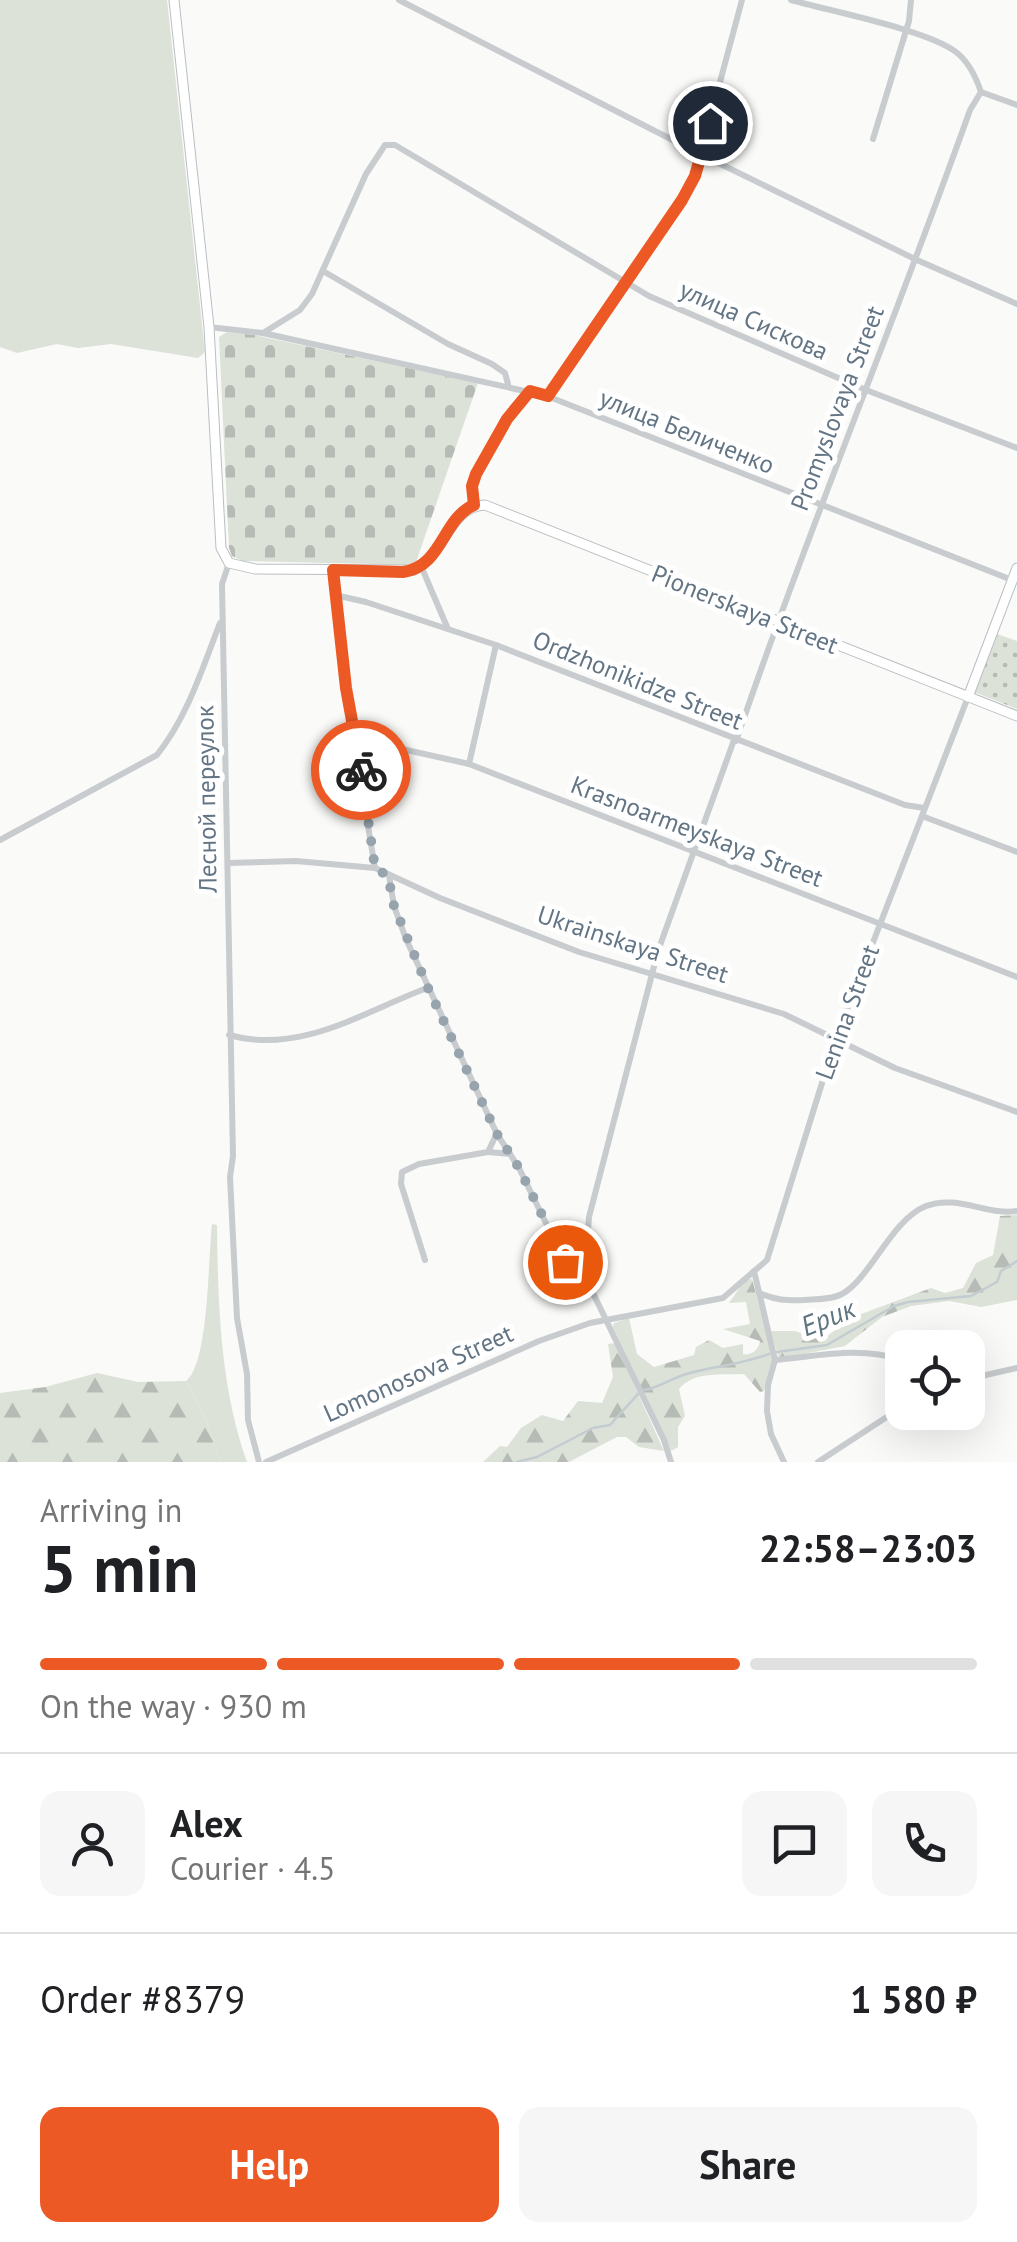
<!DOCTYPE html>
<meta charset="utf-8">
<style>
:root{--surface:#fff;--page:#f6f6f6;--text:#202124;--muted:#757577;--line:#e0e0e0;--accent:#ec5925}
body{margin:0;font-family:"PT Sans",sans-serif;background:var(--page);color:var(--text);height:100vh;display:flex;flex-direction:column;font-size:38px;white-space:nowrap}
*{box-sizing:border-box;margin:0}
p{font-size:32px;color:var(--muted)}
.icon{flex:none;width:55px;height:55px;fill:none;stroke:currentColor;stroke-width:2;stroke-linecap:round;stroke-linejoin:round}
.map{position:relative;height:1462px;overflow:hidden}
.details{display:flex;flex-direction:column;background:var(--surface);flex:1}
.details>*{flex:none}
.fabs{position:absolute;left:885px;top:1330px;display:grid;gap:20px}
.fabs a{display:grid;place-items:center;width:100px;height:100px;border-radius:20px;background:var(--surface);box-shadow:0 10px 40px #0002;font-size:50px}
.pin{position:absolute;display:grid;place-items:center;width:85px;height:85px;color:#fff;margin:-42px;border:5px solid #fff;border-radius:50%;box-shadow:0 2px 10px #0007}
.courier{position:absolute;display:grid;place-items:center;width:100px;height:100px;margin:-50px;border:8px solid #ec5925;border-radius:50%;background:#fff;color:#222;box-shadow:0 2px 12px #0007}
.overview em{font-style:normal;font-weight:700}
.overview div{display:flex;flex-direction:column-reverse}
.overview{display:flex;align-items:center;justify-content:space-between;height:170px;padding:0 40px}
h1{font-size:65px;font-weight:700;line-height:75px}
.bar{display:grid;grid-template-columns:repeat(4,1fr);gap:15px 10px;align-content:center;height:120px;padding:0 40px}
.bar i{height:12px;border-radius:8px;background:var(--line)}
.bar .current{background:var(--accent)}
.bar p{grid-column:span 4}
.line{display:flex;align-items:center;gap:25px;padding:0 40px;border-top:2px solid var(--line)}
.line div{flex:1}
.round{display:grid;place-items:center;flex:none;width:105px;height:105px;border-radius:20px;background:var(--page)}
.action{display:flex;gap:20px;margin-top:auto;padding:20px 40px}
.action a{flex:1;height:115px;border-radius:20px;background:var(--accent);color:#fff;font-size:40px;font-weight:700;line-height:115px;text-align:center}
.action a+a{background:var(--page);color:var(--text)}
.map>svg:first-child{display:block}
.grass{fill:#dce2d8}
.forest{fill:url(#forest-firs)}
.cemetery{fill:url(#cemetery-stones)}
.park{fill:url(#park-dots)}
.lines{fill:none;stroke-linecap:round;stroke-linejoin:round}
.stream{stroke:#c2ccd1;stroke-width:2.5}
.secondary-casing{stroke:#babfc4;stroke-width:11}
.street{stroke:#c8cccf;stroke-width:6}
.secondary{stroke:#fff;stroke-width:9}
.done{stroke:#98a4ad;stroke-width:10;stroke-dasharray:0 18}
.route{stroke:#ec5925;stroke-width:12}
.labels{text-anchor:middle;stroke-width:10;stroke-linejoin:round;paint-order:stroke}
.street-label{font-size:25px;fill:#637584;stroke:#fff}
.water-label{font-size:28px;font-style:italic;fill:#5e747e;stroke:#fff}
</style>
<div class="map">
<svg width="1017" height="1462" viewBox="0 0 1017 1462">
<defs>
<pattern id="forest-firs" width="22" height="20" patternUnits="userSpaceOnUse" patternTransform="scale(2.5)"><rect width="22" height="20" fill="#dce2d8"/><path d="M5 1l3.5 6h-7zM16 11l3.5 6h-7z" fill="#b6bcb5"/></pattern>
<pattern id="cemetery-stones" width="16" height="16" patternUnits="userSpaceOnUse" patternTransform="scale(2.5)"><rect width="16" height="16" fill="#dce2d8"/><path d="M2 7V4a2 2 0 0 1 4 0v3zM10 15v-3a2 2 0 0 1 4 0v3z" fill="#b6bcb5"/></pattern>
<pattern id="park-dots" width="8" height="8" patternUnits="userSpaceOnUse" patternTransform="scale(2.5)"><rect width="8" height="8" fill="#dce2d8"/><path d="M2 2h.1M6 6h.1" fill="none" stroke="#b6bcb5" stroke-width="1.8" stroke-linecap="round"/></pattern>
</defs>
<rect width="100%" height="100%" fill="#fafaf8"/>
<g class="grass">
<path d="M0,0H167L205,352L198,358L111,344L78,348L57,344L17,353L0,347Z"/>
<path d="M212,1224L217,1225C218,1305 220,1386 247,1462H220L204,1415L186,1381C209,1364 208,1257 212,1224Z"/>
</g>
<g class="forest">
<path d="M1017,1215V1300L981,1307L949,1301L911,1306L882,1317L845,1346L782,1358L778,1356L771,1331H795L822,1340L853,1317L931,1288L945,1293L963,1288L976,1263L993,1255L1000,1216Z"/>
<path d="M752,1279L774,1359L764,1391L760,1392L744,1374C723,1375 693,1371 679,1389L685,1416L678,1427V1447L671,1451L613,1327L614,1323L629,1318L637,1354L654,1367L694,1355L696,1347L709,1340L723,1348L743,1344V1354C752,1356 759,1349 760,1341L723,1329L750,1324L746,1302L729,1303L745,1280Z"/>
<path d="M615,1343L664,1451L639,1447L626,1437H617L569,1462H483L500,1446L507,1447L521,1428L542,1415L563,1421L578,1401L602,1403L613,1377L608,1344Z"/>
<path d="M97,1373L138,1382L186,1381L204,1415L220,1462H0V1393L45,1387Z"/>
</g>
<path class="cemetery" d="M227,332L254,335L478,383L415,565L243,561L232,556L229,548L219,337Z"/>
<path class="park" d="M997,634L1017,641V709L974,692Z"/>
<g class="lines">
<g class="stream">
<path d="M777,1352L827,1345L894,1306L908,1302L971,1296L997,1282L1001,1271L1017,1261"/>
<path d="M644,1390C661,1387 673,1377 690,1373C717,1366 743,1364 769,1354"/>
<path d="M517,1462L537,1457L593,1428L610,1425L638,1394"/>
</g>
<g class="secondary-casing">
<g id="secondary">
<path d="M174,0L209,327L221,548L229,563L255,569L414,570C445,554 450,506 485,505L1017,716"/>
<path d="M968,697L1017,568"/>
</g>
</g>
<g class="street">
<path d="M399,0L702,155L917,260L1017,304"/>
<path d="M791,0C830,11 928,30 956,52C969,62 976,77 981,92L1017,105"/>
<path d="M873,139L909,21L911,0"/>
<path d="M323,271L448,344L492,364L505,373L508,384"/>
<path d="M209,327L263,333L547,396L1017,582"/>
<path d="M263,333L300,310L312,294L366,174L385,145H395L649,296L866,390L1017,448"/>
<path d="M547,396L682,200L695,175L742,0"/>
<path d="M474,505C467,472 507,415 530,391"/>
<path d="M229,563L222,584L233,1156L230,1177L237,1318L247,1374L248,1420L259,1462"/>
<path d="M421,566L448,629"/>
<path d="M333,570L345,688L375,868"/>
<path d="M335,595L366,602L496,645L905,805L924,808"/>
<path d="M736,741C809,528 895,321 970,110L981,92"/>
<path d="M357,744L393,747L469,764L1017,977"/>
<path d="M469,764L496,645"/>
<path d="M922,816L1017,852"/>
<path d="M0,840L157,755C188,716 202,669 220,623"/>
<path d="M228,863L296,861L375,868L440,898L579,952L784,1014L895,1068L1017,1112"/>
<path d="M389,875L394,906L406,939L497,1134L519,1168L565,1262L572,1270L588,1271"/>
<path d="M229,1035C300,1055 363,1012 427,988"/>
<path d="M488,1152L510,1154"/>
<path d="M425,1260L401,1184L402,1172L419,1164L488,1152L496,1135"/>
<path d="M754,1271L775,1360L768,1385L767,1411L771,1434L784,1462"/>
<path d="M759,1293C775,1300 787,1301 804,1300C816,1299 831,1300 842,1294C870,1279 891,1220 926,1206C958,1194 987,1216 1017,1211"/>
<path d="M775,1360C819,1356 859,1346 902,1360"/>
<path d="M968,1379L1017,1368"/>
<path d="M266,1462L539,1341L590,1323L723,1298L767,1260L836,1038L968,697"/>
<path d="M671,1462L664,1440L593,1293L587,1244L589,1217L658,951L734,740"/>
<path d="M818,1462L902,1407"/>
</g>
<use href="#secondary" class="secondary"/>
</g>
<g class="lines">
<path class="done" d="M361,770L375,868L388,876L394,906L428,988L497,1134L519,1168L565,1262"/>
<path class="route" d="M361,770L346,688L333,570L403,572C443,566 442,519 474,505L472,486L476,474L507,419L530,391L548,396L682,200L695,176L710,123"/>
</g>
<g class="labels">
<g class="street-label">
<text transform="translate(754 320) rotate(24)" y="9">улица Сискова</text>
<text transform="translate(837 408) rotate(-69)" y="9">Promyslovaya Street</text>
<text transform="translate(687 431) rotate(22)" y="9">улица Беличенко</text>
<text transform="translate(745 609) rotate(22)" y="9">Pionerskaya Street</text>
<text transform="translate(638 680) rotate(22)" y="9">Ordzhonikidze Street</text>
<text transform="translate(206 799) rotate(-91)" y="9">Лесной переулок</text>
<text transform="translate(697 831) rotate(21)" y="9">Krasnoarmeyskaya Street</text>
<text transform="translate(633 944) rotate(18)" y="9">Ukrainskaya Street</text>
<text transform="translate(847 1012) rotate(-70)" y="9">Lenina Street</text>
<text transform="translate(418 1373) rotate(-24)" y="9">Lomonosova Street</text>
</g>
<g class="water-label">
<text transform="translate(828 1317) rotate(-22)" y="10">Ерик</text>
</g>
</g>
</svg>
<div class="fabs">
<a><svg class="icon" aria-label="locate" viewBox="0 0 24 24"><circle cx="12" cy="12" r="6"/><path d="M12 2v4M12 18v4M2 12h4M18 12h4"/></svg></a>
</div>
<div class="pin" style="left:565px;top:1262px;background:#ea580c"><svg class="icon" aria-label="bag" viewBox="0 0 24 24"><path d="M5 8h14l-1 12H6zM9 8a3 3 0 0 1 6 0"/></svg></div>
<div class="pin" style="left:710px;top:123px;background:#1f2937"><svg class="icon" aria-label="home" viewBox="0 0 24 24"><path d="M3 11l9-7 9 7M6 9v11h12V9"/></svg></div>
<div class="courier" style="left:361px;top:770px"><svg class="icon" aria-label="bike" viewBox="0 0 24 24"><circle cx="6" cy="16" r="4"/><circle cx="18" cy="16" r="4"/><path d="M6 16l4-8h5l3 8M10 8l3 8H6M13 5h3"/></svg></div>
</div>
<section class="details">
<div class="overview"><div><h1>5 min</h1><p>Arriving in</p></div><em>22:58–23:03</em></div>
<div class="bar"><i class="current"></i><i class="current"></i><i class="current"></i><i></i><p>On the way · 930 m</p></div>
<div class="line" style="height:180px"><a class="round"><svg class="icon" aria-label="person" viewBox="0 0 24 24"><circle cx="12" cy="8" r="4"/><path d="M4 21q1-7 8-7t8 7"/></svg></a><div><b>Alex</b><p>Courier · 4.5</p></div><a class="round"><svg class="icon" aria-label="chat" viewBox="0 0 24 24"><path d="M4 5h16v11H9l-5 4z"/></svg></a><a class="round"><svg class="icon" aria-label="phone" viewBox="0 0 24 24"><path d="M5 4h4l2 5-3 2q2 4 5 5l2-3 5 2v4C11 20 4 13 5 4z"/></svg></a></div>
<div class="line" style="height:130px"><div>Order #8379</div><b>1 580 ₽</b></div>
<div class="action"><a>Help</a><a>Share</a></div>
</section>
